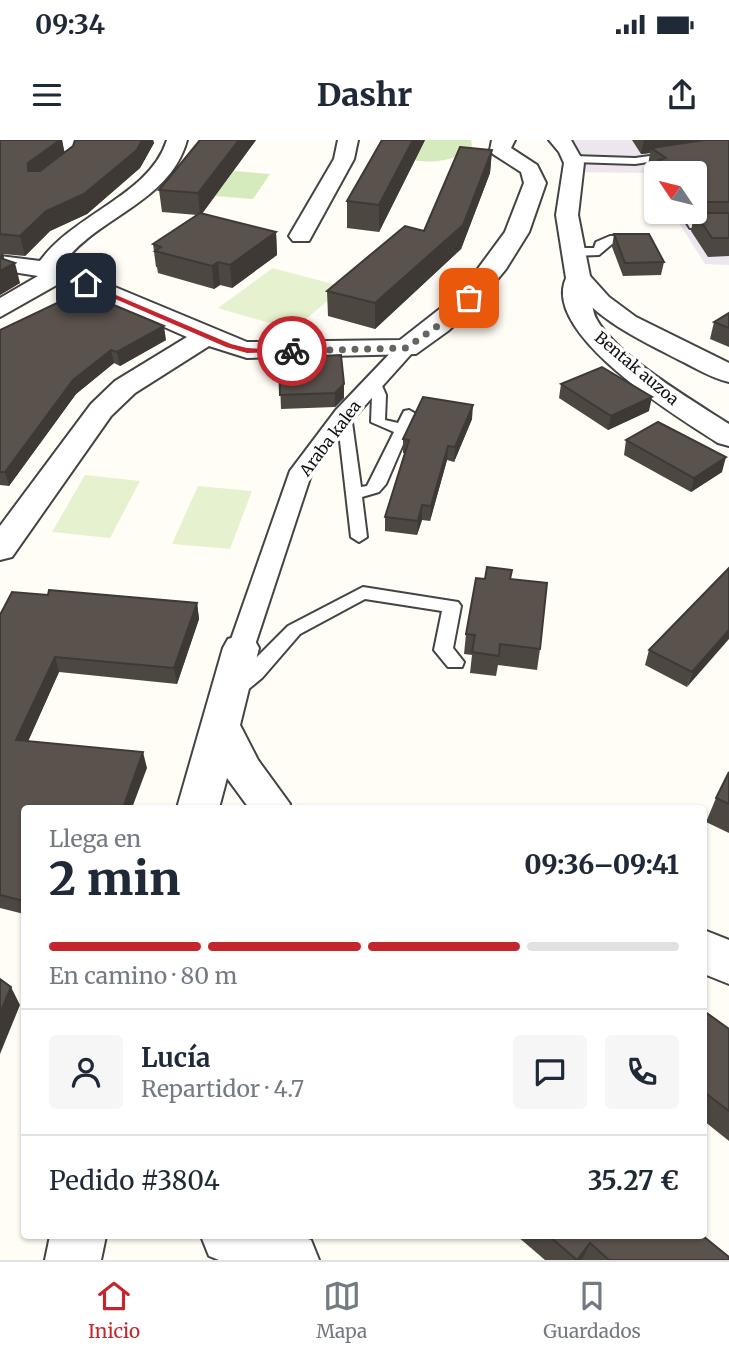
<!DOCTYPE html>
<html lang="es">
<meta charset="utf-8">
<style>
:root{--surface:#fff;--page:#f6f6f7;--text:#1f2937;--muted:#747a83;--line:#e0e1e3;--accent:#c4262e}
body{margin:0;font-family:Merriweather,serif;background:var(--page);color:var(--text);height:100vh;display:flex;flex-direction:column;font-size:26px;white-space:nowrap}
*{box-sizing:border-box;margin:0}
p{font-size:23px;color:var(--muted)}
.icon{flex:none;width:38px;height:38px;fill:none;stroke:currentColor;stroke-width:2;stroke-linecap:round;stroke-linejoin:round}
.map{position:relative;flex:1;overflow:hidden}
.details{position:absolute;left:21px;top:665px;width:686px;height:434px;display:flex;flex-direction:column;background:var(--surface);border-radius:7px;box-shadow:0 2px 5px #0004}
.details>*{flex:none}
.needle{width:46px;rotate:305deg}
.fabs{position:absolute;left:644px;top:21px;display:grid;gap:14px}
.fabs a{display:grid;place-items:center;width:63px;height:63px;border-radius:7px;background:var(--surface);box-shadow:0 2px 5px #0004;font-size:35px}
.pin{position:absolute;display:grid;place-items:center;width:60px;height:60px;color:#fff;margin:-30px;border-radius:14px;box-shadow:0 4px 10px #0006}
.courier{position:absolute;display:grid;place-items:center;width:70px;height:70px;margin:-35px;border:5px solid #c4262e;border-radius:50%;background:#fff;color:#222;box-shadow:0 2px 9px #0007}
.summary em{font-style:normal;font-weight:800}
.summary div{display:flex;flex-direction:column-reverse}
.summary{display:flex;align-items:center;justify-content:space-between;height:119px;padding:0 28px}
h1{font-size:46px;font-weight:800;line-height:52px}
.bar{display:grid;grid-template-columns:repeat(4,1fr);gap:10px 7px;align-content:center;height:84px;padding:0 28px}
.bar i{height:9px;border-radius:5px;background:var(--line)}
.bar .active{background:var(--accent)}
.bar p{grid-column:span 4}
.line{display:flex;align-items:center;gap:18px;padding:0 28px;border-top:2px solid var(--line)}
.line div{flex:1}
.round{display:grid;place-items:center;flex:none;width:74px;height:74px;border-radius:7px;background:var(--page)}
.status{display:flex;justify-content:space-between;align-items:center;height:49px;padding:0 35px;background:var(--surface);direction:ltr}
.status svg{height:19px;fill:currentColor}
header{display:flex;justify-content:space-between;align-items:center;height:91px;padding:0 28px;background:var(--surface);font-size:32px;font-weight:800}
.tabs{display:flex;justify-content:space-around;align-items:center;height:98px;border-top:2px solid var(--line);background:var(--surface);font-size:19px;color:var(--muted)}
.tabs a{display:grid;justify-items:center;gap:4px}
.tabs .active{color:var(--accent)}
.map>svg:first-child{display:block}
.industrial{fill:#eee6ef}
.green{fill:#d5ebbd}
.pitch{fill:#e6f2cf}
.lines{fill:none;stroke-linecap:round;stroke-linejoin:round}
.service-casing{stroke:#444;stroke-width:4}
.pedestrian-casing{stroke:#444;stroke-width:4}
.minor-casing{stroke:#444;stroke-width:4}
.tertiary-casing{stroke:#444;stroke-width:4}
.service{fill:#fff;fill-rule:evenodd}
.pedestrian{fill:#fff;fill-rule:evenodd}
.minor{fill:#fff;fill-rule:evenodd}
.tertiary{fill:#fff;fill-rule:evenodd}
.wall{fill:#4d4742}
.shaded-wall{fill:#3f3936}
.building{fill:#5a524d;stroke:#3f3936;stroke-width:2}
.route{fill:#c4262e}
.done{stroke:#646461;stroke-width:7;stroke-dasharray:0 12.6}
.labels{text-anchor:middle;stroke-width:7;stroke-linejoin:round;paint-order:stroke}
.far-street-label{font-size:16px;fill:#111;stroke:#fff}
</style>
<div class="status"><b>09:34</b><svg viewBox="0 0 49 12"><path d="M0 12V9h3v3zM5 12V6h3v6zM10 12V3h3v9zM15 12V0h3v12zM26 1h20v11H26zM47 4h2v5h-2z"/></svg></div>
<header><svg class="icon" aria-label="menu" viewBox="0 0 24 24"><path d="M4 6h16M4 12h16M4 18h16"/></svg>Dashr<svg class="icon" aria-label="share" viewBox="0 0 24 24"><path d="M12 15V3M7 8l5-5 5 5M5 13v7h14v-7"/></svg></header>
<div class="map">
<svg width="729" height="1120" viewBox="0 0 729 1120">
<rect width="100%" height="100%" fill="#fffdf5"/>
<path class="industrial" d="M552,0H729V125L705,124L672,72H695V33H656V47L647,33L565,32L562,8Z"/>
<g class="green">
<path d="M385,0H471L472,6C460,22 419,26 402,16C396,12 390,5 385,0Z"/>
<path d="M234,31L270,34L253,59L215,56Z"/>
</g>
<g class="pitch">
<path d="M273,128L344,147L293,190L218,168Z"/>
<path d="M85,335L140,341L110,398L52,392Z"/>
<path d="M198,346L252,351L230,409L172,404Z"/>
</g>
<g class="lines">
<g class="service-casing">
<g id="service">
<path d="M672,13L677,16L676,18L635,24L573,22L568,19L573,16L635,18Z"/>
<path d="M680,72H690L697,82H729V88H690Z"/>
<path d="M610,96H632L638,100L632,104H612L599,115L572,116L566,112L572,108H594L596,102Z"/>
<path d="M374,238L379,239L386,255L385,280L398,283L404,271L409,270L416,274L386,344L379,352L362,357L367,397L359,402L351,397L337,275L344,271L351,275L361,347L367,346L394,292L371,282L372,255L367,242Z"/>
<path d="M363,447L458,462L461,466L453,508L464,522L462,527H448L434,510L442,471L365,459L300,494L262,538L240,556H226L223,551L288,486Z"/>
</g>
</g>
<g class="pedestrian-casing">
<path id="pedestrian" d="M406,202L416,208L413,212L352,280L312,332L254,508L250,515L241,517L232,515L228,508L290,331L336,270L399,204Z"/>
</g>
<g class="minor-casing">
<g id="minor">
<path d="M0,0H97C84,18 22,11 0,11Z"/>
<path d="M167,0H187C170,63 97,76 62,125L247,202L400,200L460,153L505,92L524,43L521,32L493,14L490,10L492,0H515L511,8L537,25L546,43L529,92L506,129L478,163L448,191L416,214L247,218L209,206L135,253L111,276L12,417L0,420V386L91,264L115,241L187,197L62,142L0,177V158L38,136L0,130V116L40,121C75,73 150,55 167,0Z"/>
<path d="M338,0H358L354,19L309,101H293L289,96L334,19Z"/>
<path d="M578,131L587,133C596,146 588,165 597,180C618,217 692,260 729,284V306L718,303C681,279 531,189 569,133Z"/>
<path d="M241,495L254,499L259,508L240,585L258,620L290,664L288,668H249L227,638L219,668H177L223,508L228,499Z"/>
<path d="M704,790L729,800V844L704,834Z"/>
<path d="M50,1096H106L101,1120H45Z"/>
<path d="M201,1096H300L311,1100L319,1120H219L209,1116Z"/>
</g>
</g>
<g class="tertiary-casing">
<path id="tertiary" d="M549,0H571L584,23L578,75L590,136L609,157L636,177L729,223V242C711,238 696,228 679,220C637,198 594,179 566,138L556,75L564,23L559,12Z"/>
</g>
<use href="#service" class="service"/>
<use href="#pedestrian" class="pedestrian"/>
<use href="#minor" class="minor"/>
<use href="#tertiary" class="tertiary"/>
</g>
<g class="wall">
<path d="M0,0H62L64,13L73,6L75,0H153L154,3L140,28L87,74L50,91L25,116L3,114L4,119L20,143L0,155Z"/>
<path d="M200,0H256L202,74L276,92L277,115L232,148L220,145L214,149L158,133L157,127H156L153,104L197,75L162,72L159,50Z"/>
<path d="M382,0H425L379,92L347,88V61Z"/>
<path d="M632,0H729V116L708,117L691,91L694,75L692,72H695V33H656L657,31L648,25L650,13L641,14Z"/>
<path d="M492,10L490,33L461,109L375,189L328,176L327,151L424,91Z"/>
<path d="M614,94L664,122L661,135L623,136L612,107Z"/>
<path d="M81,158L166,200L120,226L114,223L76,254L9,346L0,345V190Z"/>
<path d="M729,173V207L710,199L714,182Z"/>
<path d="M279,218L344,258L335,267L281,269Z"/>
<path d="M561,244L649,271L608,290L559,258Z"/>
<path d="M472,279L454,322L447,320L430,381L422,380L417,395L385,391V377L405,313H403V299Z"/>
<path d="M626,300L722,332L691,352L624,315Z"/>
<path d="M729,428L687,547L645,525L649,510Z"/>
<path d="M485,439H511L540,509L537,530L498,525L496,536L470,533L472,515L464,514L466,494Z"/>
<path d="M48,455L197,463L199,479L177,544L59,532L28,601L147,628L24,668V774L0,768V475Z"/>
<path d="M729,632V693L706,682L716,658Z"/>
<path d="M704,871L729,889V1001L704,981Z"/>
<path d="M517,1096H703L729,1120H545Z"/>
</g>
<g class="shaded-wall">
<path d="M60,0H62L65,14L32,42L28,31V23Z"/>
<path d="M142,0H153L154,3L140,28L87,74L50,91L25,116L20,96L46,71Z"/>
<path d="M239,0H256L200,76L198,53Z"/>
<path d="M413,0H425L379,92V65Z"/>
<path d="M644,0H702L651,8L650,13L641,14Z"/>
<path d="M492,10L490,33L461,109L375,189V163Z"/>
<path d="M276,92L277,115L232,148L230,125Z"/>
<path d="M3,113L6,128L15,123L20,143L0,155V116Z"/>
<path d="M218,122L220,145L214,149L212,126Z"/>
<path d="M164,186L166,200L120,226L117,212Z"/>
<path d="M111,210L114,223L76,254L9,346L5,332L73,240Z"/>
<path d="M344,244V258L335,267V253Z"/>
<path d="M652,257L649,271L608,290L611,276Z"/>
<path d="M473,265L472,279L454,322L455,307Z"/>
<path d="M448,306L447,320L430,381L431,366Z"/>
<path d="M726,317L722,332L691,352L694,338Z"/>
<path d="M422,365V380L417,395L418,381Z"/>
<path d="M197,463L199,479L177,544L174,528Z"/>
<path d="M729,490V499L687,547L692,532Z"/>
<path d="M55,517L59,532L22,615L16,600Z"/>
<path d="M143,612L147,628L132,668H123Z"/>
<path d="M11,847L20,865L0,914V873Z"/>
<path d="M590,1103L582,1120H577Z"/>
</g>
<g class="building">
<path d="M0,0H60L28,23V31H40L73,6L75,0H142L137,10L84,54L46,71L20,96L0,94Z"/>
<path d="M200,0H239L198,53L159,50Z"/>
<path d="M382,0H413L379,65L347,61Z"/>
<path d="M704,0H729V62H702L695,53V33H668L659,20L666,18L651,8Z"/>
<path d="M460,7L492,10L463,85L375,163L327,151L405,86L424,91Z"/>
<path d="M200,73L276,92L230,125L218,122L212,126L155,111L161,107L153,104Z"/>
<path d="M695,73H729V98H712Z"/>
<path d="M614,94H649L664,122L625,123Z"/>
<path d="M0,118L15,123L0,131Z"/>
<path d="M85,153L164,186L117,212L111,210L73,240L5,332H0V190L76,154L81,158Z"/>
<path d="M729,173V188L714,182Z"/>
<path d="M341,215L344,244L335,253L280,255L279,218Z"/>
<path d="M602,227L652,257L611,276L561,244Z"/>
<path d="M423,257L473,265L455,307L448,306L431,366L422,365L418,381L385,377L409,300L403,299Z"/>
<path d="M658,282L726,317L694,338L626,300Z"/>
<path d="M487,427L512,430L510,439L547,443L540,509L500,504L499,516L472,512L475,495L466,494L476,438L485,439Z"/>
<path d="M729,428V490L692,532L649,510Z"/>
<path d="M49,450L197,463L174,528L55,517L16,600L143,612L123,668H24V761L0,755V475L12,452L48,455Z"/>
<path d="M729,632V664L716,658Z"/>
<path d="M0,839L11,847L0,873Z"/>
<path d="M704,871L729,889V971L704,952Z"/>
<path d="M549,1096H703L729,1117V1120H609L590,1103L577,1120Z"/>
</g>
<path class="route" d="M83,141L231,204L247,208L296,211L247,213L226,207L83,145Z"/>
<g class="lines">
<path class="done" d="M292,211L406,208L439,185L469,158"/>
</g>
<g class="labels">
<g class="far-street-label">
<text transform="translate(637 228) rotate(40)" y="6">Bentak auzoa</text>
<text transform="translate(330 298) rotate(-53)" y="6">Araba kalea</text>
</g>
</g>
</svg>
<div class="fabs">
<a><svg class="needle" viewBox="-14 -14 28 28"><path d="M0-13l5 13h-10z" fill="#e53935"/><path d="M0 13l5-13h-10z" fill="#747a83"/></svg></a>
</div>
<div class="pin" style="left:469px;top:158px;background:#ea580c"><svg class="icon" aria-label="bag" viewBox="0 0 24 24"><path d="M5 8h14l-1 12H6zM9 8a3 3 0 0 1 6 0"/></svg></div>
<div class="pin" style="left:86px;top:143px;background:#1f2937"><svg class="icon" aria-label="home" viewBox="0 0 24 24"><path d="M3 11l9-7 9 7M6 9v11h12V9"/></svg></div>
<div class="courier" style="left:292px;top:211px"><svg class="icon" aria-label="bike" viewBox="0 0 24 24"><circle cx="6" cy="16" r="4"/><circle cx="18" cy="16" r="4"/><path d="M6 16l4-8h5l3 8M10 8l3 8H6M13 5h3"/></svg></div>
<section class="details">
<div class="summary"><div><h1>2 min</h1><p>Llega en</p></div><em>09:36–09:41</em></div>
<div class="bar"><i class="active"></i><i class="active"></i><i class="active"></i><i></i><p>En camino · 80 m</p></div>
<div class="line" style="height:126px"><a class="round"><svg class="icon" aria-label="person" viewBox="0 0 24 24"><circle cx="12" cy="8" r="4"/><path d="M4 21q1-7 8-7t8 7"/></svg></a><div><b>Lucía</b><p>Repartidor · 4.7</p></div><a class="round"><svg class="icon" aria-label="chat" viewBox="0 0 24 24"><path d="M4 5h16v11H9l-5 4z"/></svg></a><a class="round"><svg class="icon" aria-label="phone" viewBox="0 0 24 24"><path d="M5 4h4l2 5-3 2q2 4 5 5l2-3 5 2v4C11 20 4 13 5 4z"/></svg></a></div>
<div class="line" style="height:91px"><div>Pedido #3804</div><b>35.27 €</b></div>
</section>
</div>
<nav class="tabs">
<a class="active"><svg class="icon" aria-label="home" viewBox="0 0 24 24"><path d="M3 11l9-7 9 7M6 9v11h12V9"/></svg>Inicio</a>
<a><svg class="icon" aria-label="map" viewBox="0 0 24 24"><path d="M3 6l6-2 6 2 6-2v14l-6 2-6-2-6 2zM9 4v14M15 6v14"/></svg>Mapa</a>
<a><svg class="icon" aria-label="saved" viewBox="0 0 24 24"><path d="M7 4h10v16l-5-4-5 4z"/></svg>Guardados</a>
</nav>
